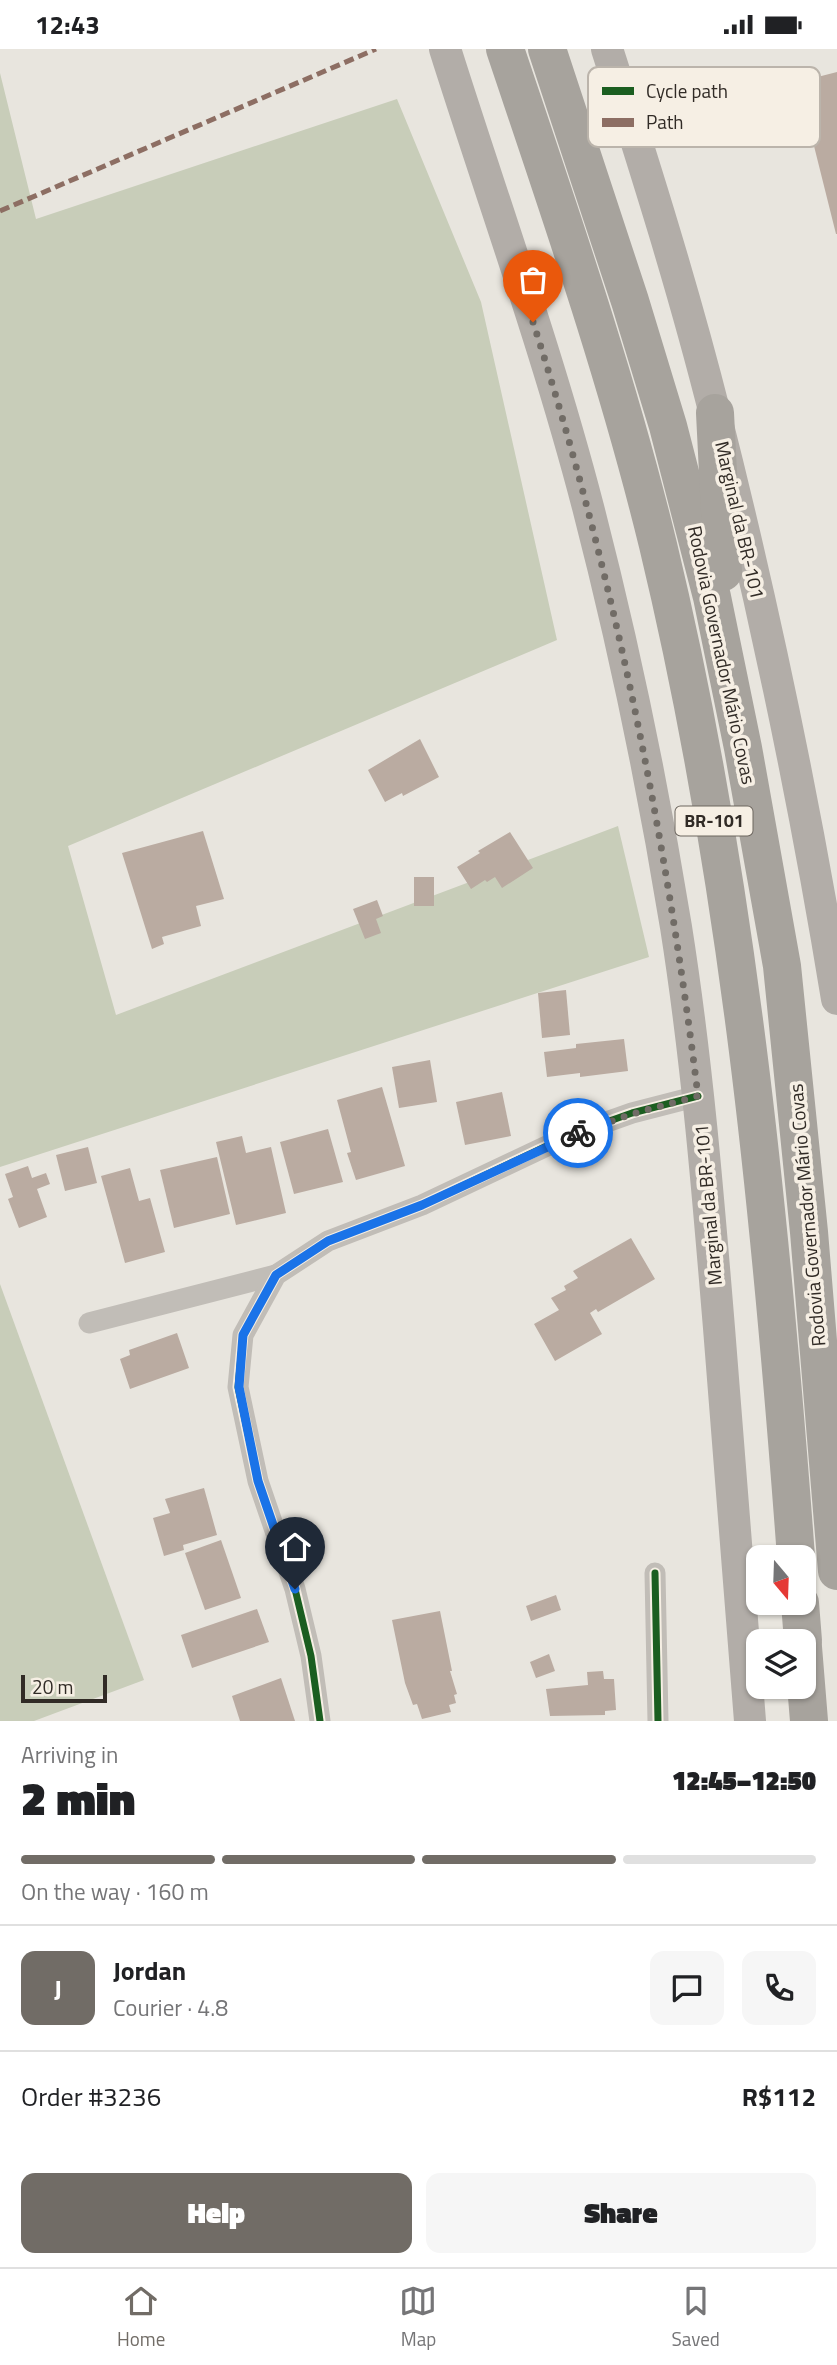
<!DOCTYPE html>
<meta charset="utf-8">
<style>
:root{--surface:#fff;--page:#f6f6f6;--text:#202124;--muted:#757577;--line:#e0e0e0;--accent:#716c66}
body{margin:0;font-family:"Titillium Web",sans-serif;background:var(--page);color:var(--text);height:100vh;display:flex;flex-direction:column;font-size:26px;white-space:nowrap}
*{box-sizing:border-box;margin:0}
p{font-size:23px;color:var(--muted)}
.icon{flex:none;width:38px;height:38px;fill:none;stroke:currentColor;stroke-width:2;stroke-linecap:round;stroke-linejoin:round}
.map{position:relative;height:1672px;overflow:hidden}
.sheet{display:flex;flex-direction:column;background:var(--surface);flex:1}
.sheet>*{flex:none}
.needle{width:46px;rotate:161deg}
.tools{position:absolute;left:746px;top:1496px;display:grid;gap:14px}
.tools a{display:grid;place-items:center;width:70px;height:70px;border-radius:14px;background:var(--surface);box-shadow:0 2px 5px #0004;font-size:35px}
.scale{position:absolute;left:21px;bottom:18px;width:86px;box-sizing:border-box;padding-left:7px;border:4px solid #312b26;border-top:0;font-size:19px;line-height:24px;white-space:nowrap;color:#312b26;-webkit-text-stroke:5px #f6efe4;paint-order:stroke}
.pin{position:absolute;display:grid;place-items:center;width:60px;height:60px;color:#fff;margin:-72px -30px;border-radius:50% 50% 50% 0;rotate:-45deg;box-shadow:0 0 7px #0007}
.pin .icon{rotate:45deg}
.courier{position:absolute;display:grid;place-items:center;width:70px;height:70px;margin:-35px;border:5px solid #1a73e8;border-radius:50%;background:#fff;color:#222;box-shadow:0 2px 9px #0007}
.headline em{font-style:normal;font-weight:800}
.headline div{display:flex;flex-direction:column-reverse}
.headline{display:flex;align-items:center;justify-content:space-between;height:119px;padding:0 21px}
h1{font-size:46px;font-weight:800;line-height:52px}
.bar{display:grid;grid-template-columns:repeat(4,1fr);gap:10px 7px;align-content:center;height:84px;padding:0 21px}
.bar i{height:9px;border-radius:5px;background:var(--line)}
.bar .selected{background:var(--accent)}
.bar p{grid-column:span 4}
.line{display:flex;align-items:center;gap:18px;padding:0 21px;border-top:2px solid var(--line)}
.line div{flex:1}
.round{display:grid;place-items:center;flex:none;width:74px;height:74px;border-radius:14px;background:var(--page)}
.action{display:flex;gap:14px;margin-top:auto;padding:14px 21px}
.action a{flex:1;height:80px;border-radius:14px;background:var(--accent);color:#fff;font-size:28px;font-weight:800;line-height:80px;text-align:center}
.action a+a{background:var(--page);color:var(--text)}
.status{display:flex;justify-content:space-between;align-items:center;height:49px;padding:0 35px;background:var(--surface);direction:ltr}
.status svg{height:19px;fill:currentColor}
.menu{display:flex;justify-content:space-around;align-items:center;height:98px;border-top:2px solid var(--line);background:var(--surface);font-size:19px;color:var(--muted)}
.menu a{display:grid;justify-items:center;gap:4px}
.menu .selected{color:var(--accent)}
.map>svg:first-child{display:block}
.green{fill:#c8cdb9}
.building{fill:#baaba1}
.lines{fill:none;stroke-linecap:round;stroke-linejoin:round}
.street{stroke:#c1bdb7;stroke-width:21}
.secondary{stroke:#b2ada8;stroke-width:32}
.highway{stroke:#a7a39d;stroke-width:38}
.quiet{stroke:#8d6e63;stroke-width:5;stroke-dasharray:10 5;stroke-linecap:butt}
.cycleway-casing{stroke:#f6efe4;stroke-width:11}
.cycleway{stroke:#1b5e20;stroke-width:7}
.done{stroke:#716c66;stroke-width:7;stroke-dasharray:0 12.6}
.route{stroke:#1a73e8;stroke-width:9}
.labels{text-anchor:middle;stroke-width:7;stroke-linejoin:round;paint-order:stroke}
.shield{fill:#f6efe4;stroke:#6c665f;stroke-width:2}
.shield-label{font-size:18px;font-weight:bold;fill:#312b26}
.street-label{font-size:19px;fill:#312b26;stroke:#f6efe4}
.key{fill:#f6efe4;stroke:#bbb4ab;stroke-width:2}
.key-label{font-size:19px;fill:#312b26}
</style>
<div class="status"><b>12:43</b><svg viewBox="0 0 49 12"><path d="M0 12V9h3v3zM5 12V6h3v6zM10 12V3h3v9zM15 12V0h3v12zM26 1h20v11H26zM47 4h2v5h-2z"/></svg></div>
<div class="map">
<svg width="837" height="1672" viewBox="0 0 837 1672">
<rect width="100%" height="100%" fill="#e8e5de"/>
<g class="green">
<path d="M0,24L36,170L397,50L481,253L557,591L68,797L116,966L618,777L649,908L0,1118Z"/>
<path d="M0,1235L144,1631L34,1672H0Z"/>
</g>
<g class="building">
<path d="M837,23V185H836L798,33Z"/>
<path d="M420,690L439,728L403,747L402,744L385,753L368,721Z"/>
<path d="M203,782L224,850L196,857L201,877L162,888L164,895L152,900L122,804Z"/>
<path d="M510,783L533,819L502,839L495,828L487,833L485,831L471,840L457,818L480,804L478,802Z"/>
<rect x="414" y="828" width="20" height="29"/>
<path d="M377,851L383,867L376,870L381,884L365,890L353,860Z"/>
<path d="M566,941L570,986L542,989L538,944Z"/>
<path d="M624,990L628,1022L580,1028V1024L547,1028L544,1003L576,999V995Z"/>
<path d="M430,1011L437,1053L399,1059L392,1018Z"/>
<path d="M382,1038L405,1117L356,1131L347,1104L351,1103L337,1051Z"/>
<path d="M502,1043L511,1087L465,1096L456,1053Z"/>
<path d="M328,1080L343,1133L294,1145L280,1093Z"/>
<path d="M242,1087L246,1104L271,1098L286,1164L236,1176L216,1093Z"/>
<path d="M88,1098L97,1134L65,1142L56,1106Z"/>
<path d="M217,1108L230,1165L174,1179L160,1121Z"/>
<path d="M28,1117L32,1129L46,1124L50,1135L37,1140L47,1168L19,1179L8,1150L13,1148L5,1125Z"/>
<path d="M130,1119L139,1152L150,1149L165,1203L125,1214L101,1127Z"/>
<path d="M631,1189L655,1230L598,1263L596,1260L590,1264L602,1285L555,1312L534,1275L559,1261L551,1249L566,1241L564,1237L578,1229L573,1222Z"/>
<path d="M177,1284L189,1319L130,1340L120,1310L130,1306L129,1301Z"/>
<path d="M204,1439L217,1486L183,1496L184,1501L164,1507L153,1469L170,1464L165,1450Z"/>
<path d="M221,1491L241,1549L205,1561L185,1504Z"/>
<path d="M556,1546L561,1561L531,1572L526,1557Z"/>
<path d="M257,1560L269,1593L192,1619L181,1586Z"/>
<path d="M440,1562L452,1622H450L457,1645L454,1646L456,1654L449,1656L451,1663L422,1670L417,1655L413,1656L405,1634L392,1571Z"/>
<path d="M549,1605L555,1622L536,1629L530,1613Z"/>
<path d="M603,1622L604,1630H614L616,1661L605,1662V1666L550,1667L546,1640L588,1636L587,1623Z"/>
<path d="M281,1629L295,1672H240L232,1647Z"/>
</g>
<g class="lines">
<g class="street">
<path d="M89,1274L276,1226"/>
<path d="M655,1524L658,1672"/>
<path d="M320,1672L311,1607L295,1540L258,1432L238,1338L243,1286L276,1226L328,1192L422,1156L570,1086L632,1064L698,1047"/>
</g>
<g class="secondary">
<path d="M445,0C493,152 548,304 588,458C624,597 653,737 676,878C697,1011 708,1145 719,1279C729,1410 740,1541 750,1672"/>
<path d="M607,0C646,121 684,242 715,365C764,558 805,754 837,950"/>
</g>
<g class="highway">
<path d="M505,0C560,164 617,328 658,496C738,828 771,1169 796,1508"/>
<path d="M547,0L630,252L668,377L712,548L743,699L782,917L809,1183L837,1522"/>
<path d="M715,364L723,523"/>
<path d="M800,1554L803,1592"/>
<path d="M803,1598L809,1672"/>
</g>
<path class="quiet" d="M0,162L376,0"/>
<g class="cycleway-casing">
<g id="cycleway">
<path d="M655,1524L658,1672"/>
<path d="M320,1672L311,1607L295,1540L258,1432L238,1338L243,1286L276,1226L328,1192L422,1156L570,1086L632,1064L698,1047"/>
</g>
</g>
<use href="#cycleway" class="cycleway"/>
</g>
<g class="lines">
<path class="done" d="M533,273C614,525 666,785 698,1047L632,1065L578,1084"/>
<path class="route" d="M295,1540L258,1432L239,1338L243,1286L276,1226L328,1192L422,1156L578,1084"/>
</g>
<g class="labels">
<rect class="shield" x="675.5" y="757.5" width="77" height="29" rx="5"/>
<g class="shield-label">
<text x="714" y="778">BR-101</text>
</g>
<g class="street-label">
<text transform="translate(740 471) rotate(77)" y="7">Marginal da BR-101</text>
<text transform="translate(722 606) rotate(78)" y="7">Rodovia Governador Mário Covas</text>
<text transform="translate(708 1156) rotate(-95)" y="7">Marginal da BR-101</text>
<text transform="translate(807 1166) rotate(-95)" y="7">Rodovia Governador Mário Covas</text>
</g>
</g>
<rect x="588" y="18" width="232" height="80" rx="10" class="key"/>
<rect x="602" y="38" width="32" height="8" fill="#1b5e20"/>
<rect x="602" y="69" width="32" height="9" fill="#8d6e63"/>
<g class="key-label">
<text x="646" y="49">Cycle path</text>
<text x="646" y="80">Path</text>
</g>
</svg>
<div class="tools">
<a><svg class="needle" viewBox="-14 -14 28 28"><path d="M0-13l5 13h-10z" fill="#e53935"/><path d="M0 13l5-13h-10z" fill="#757577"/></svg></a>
<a><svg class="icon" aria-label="layers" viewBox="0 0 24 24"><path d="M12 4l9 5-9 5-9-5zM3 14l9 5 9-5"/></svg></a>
</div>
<div class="scale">20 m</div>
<div class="pin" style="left:533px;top:273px;background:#ea580c"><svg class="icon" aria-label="bag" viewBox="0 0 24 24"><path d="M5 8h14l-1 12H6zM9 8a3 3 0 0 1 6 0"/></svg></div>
<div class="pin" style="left:295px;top:1540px;background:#1f2937"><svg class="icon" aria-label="home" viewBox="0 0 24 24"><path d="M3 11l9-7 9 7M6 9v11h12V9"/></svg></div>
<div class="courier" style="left:578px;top:1084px"><svg class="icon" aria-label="bike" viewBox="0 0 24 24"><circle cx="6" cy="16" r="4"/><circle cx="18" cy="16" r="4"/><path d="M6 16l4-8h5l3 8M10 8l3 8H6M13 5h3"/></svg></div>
</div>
<section class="sheet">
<div class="headline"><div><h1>2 min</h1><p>Arriving in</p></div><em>12:45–12:50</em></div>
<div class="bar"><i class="selected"></i><i class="selected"></i><i class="selected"></i><i></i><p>On the way · 160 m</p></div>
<div class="line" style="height:126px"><b class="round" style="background:var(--accent);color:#fff">J</b><div><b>Jordan</b><p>Courier · 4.8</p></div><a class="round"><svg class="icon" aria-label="chat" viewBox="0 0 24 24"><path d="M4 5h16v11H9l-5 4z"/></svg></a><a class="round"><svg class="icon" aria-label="phone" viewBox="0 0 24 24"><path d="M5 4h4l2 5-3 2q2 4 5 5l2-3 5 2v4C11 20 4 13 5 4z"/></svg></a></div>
<div class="line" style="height:91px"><div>Order #3236</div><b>R$112</b></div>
<div class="action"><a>Help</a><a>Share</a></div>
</section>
<nav class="menu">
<a class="selected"><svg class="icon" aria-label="home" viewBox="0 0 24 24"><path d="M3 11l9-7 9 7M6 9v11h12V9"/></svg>Home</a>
<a><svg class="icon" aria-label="map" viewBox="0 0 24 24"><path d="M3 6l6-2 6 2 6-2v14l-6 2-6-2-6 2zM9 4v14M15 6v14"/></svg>Map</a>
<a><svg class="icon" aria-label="saved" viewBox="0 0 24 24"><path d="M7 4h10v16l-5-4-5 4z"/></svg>Saved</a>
</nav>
